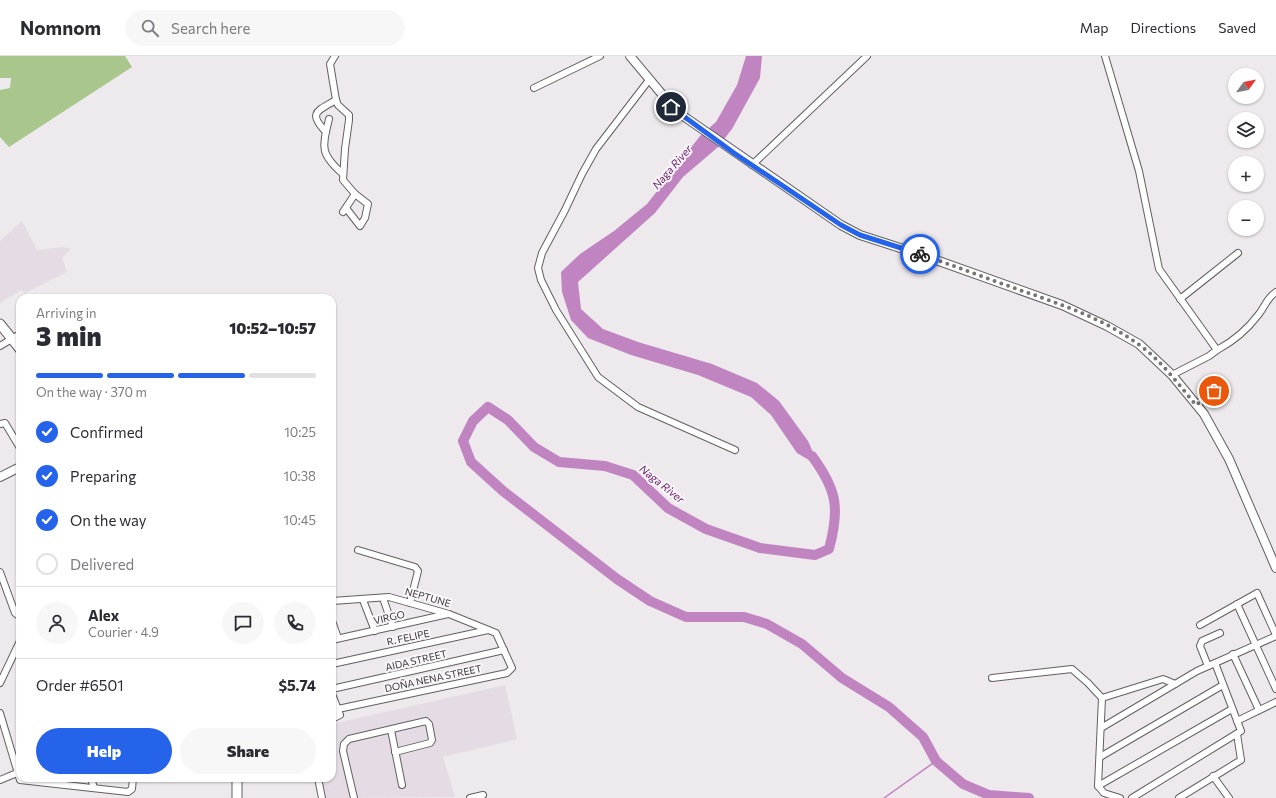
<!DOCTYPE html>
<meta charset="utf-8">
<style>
:root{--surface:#fff;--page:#f7f7f7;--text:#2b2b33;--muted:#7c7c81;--line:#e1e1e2;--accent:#2563eb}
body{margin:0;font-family:Commissioner,sans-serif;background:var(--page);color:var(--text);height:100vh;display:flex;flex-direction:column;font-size:15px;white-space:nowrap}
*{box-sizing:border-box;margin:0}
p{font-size:13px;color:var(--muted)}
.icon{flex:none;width:22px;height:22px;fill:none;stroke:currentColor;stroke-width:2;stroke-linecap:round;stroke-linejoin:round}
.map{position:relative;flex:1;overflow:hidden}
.details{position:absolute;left:16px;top:238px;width:320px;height:488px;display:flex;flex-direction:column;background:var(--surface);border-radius:12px;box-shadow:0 1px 3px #0004}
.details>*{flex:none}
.needle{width:26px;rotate:57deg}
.buttons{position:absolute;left:1228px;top:12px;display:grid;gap:8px}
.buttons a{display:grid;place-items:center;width:36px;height:36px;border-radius:50%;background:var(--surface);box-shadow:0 1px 3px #0004;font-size:20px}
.pin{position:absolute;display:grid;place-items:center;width:34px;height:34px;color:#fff;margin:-17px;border:2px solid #fff;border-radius:50%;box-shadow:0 1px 4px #0007}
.courier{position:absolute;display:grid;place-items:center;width:40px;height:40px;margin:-20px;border:3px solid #2563eb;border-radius:50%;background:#fff;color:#222;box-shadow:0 1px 5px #0007}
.summary em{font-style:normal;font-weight:800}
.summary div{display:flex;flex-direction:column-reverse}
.summary{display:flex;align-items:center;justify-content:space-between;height:68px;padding:0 20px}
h1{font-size:26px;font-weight:800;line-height:30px}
.bar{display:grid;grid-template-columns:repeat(4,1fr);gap:6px 4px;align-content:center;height:48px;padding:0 20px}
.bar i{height:5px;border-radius:3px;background:var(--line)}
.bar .selected{background:var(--accent)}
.bar p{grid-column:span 4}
.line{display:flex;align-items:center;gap:10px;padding:0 20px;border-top:1px solid var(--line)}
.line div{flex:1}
.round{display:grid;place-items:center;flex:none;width:42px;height:42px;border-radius:21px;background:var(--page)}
ol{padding:0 20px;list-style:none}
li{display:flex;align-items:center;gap:12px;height:44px}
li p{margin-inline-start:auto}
li .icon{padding:4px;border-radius:50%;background:var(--accent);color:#fff;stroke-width:4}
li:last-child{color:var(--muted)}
li i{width:22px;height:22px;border:2px solid var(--line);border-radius:50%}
.button{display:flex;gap:8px;margin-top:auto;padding:8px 20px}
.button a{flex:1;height:46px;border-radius:24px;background:var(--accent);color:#fff;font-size:16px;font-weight:800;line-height:46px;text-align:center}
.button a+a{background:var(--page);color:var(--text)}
header{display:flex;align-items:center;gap:24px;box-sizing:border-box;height:56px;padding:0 20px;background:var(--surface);border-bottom:1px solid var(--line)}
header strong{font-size:19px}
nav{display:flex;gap:22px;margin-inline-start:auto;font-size:14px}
.search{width:280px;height:36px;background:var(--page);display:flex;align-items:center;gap:10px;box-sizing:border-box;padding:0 14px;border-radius:22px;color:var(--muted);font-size:15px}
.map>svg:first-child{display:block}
.built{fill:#e4dbe4}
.green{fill:#a9c68d}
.water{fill:#c084c1}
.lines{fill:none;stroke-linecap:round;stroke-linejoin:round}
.stream{stroke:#c084c1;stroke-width:1.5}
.river{stroke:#c084c1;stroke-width:10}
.street-casing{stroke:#625f62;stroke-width:8}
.secondary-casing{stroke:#625f62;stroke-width:10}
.primary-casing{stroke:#625f62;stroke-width:11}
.street{stroke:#fff;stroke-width:6}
.secondary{stroke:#fff;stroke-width:8}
.primary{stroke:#fff;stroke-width:9}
.done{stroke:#777577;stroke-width:4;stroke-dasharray:0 7.2}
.route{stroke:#2563eb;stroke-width:5}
.labels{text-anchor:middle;stroke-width:4;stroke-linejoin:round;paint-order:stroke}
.street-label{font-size:10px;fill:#383738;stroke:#faf6fa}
.water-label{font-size:11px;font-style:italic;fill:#661e69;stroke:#faf6fa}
</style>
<header>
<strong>Nomnom</strong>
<div class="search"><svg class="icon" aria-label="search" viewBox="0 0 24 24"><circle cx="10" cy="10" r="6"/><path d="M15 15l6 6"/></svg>Search here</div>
<nav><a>Map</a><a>Directions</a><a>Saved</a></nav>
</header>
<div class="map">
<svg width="1276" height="742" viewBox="0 0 1276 742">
<rect width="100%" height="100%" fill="#ede9ed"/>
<g class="built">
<path d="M22,165L37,194L64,191L71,193L62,202L67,216L25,237L21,234L0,247V185Z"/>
<path d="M505,629L517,683L443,701L455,741L325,742L322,722H332V668Z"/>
</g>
<path class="green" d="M0,0H125L132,11L9,91L0,81V34L10,32L11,22H0Z"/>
<path class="water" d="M746,0H762L760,22L732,73L718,91L683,121L655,157L578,226L581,253L603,273L638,286L712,308L757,327L779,345L808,385L819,410L797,397L771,359L751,341L698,319L631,299L588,282L571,264L562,236L561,216L580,198L614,175L647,148L700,80L716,66L737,29Z"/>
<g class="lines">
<path class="stream" d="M884,742L936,705"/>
<path class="river" d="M812,400C837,434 840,452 829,493L815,499L760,492L706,473L668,452L633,419L605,410L559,406L534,391L508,364L488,351L473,365L463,385L471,406L503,435L617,523L650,545L686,561H744L767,568L802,588L842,622L889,651L923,681L936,705L963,728L989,739L1029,742"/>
<g class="street-casing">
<g id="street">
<path d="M335,0L330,8L336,44L338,49L349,59V64L345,93L343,124L355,138L343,156"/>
<path d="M1105,0L1139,115L1159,213L1217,294L1209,300L1172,319"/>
<path d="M649,24L596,93L582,118L565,154L542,197L538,212L541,224L556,254L598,321L638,351L735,394"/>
<path d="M534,32L600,0"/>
<path d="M329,63C322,92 320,98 343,118"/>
<path d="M326,76C307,56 318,55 336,44"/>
<path d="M752,109L867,0"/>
<path d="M346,152L360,170L365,162L368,148L355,138"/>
<path d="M1180,243L1238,197"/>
<path d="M0,290L20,278"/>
<path d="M1217,294C1234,285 1247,274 1259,258C1265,250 1267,242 1276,236"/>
<path d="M1196,349L1214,335"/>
<path d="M0,368L5,367L20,392"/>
<path d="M358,494L415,511L418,515L410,547"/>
<path d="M0,516L15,557L20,561"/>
<path d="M383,542L393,571"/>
<path d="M363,544L375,575"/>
<path d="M332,545L389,541L449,558L496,577L512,612L507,617L338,653"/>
<path d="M1237,548L1276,633"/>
<path d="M332,565L338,582"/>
<path d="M1200,569L1257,537L1276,579"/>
<path d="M332,584L448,558"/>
<path d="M1233,598L1259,654"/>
<path d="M332,608L488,574"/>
<path d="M1208,610L1200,590L1202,585L1220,577"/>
<path d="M992,622L1072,613L1088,627L1102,642L1098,730L1104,737L1120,742"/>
<path d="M0,627L20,585"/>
<path d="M332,633L504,594"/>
<path d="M332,638L340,659L332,663"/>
<path d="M1102,642L1163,623L1175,628"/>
<path d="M0,657L20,724L128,736L132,733L133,722"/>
<path d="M1237,665L1276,646"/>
<path d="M1101,672L1197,615L1276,580"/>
<path d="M391,674L402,729"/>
<path d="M1100,701L1223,629"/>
<path d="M1213,720L1229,742"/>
<path d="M91,722L94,732"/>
<path d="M318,722L322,742"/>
<path d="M0,724L17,717"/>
<path d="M1098,730L1232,653"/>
<path d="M354,742L343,695L344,688L349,683L426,665L429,668L432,684L430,687L395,696"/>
<path d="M470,742L483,739"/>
<path d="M1132,742L1241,675L1215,607"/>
<path d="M1179,742L1241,704L1237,678"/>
</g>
</g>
<g class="secondary-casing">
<g id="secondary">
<path d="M630,0L676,55L841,169L860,179L922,199L1062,249L1107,270L1139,288L1172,319L1204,358L1229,403L1276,512"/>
<path d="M0,421L20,411"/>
</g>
</g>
<g class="primary-casing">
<g id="primary">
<path d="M0,268L20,293"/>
<path d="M237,722V742"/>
</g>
</g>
<use href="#street" class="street"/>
<use href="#secondary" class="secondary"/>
<use href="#primary" class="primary"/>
</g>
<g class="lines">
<path class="done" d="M920,198C952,209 983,221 1014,232C1057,247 1101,261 1138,288C1161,304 1178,328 1196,349L1214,335"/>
<path class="route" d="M671,51L734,97L841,169L860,179L920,198"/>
</g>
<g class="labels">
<g class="street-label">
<text transform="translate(428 541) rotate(16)" y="4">NEPTUNE</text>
<text transform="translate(389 561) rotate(-13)" y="4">VIRGO</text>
<text transform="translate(408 581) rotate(-12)" y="4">R. FELIPE</text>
<text transform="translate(416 604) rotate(-13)" y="4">AIDA STREET</text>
<text transform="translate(433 622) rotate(-12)" y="4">DOÑA NENA STREET</text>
</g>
<g class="water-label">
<text transform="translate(672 111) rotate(-49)" y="4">Naga River</text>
<text transform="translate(662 428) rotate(39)" y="4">Naga River</text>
</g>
</g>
</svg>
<div class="buttons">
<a><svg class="needle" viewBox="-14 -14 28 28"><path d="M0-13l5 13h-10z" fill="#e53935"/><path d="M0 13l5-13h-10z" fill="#7c7c81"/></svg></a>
<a><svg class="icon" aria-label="layers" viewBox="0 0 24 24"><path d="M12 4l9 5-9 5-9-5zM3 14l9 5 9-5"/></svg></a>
<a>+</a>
<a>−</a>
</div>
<div class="pin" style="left:1214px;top:335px;background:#ea580c"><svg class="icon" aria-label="bag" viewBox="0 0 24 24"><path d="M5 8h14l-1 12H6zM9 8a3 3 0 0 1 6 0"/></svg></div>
<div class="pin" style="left:671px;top:51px;background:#1f2937"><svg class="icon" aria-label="home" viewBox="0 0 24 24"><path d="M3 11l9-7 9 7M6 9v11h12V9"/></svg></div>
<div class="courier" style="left:920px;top:198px"><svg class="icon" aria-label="bike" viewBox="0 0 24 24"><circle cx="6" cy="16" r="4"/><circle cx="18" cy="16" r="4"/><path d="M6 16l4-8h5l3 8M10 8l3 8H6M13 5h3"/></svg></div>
<section class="details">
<div class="summary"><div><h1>3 min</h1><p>Arriving in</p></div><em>10:52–10:57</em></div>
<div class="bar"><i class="selected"></i><i class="selected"></i><i class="selected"></i><i></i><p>On the way · 370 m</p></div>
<ol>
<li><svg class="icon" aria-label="check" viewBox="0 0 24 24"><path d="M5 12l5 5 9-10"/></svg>Confirmed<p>10:25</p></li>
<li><svg class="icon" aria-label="check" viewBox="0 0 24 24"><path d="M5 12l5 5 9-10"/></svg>Preparing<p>10:38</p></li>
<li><svg class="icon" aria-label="check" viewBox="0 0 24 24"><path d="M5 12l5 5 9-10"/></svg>On the way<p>10:45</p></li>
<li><i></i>Delivered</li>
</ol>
<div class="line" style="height:72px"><a class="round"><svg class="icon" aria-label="person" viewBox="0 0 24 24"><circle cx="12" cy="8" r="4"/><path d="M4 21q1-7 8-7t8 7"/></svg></a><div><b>Alex</b><p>Courier · 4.9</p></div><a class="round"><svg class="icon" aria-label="chat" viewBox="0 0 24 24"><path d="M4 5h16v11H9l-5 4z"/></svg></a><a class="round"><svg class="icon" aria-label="phone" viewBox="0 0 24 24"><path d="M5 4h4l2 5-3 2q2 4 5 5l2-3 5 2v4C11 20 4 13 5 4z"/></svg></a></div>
<div class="line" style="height:52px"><div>Order #6501</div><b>$5.74</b></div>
<div class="button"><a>Help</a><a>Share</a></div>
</section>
</div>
